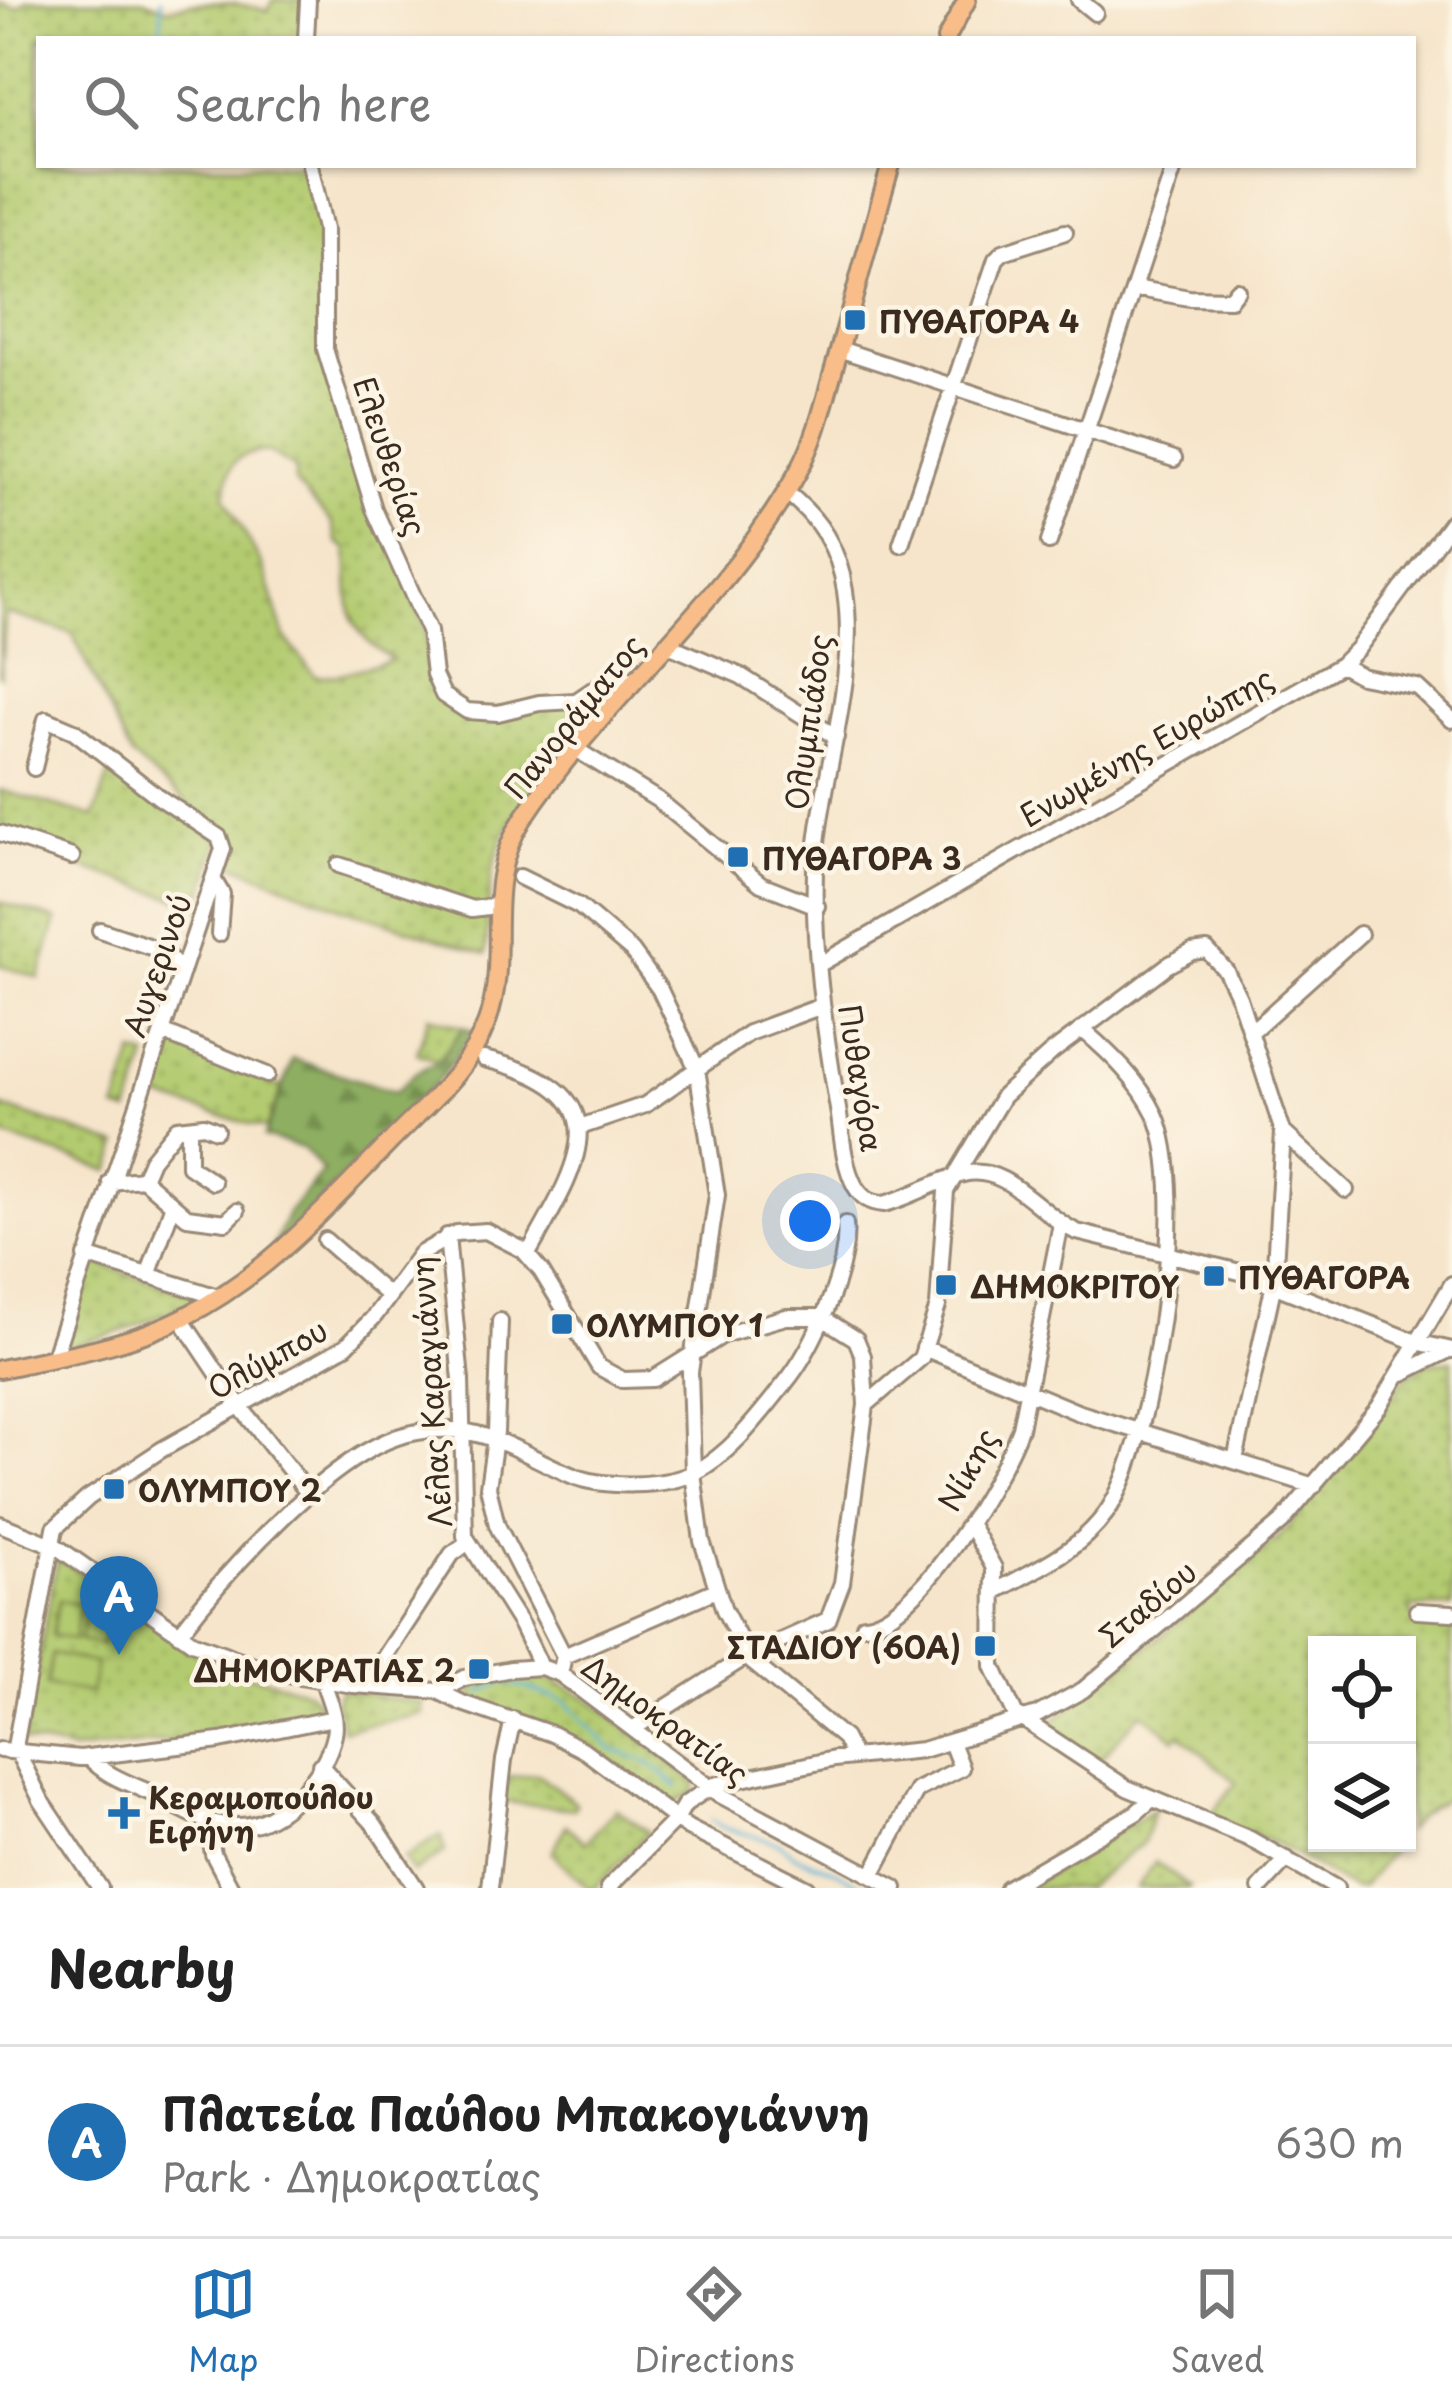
<!DOCTYPE html>
<meta charset="utf-8">
<style>
body{margin:0;font-family:"Playpen Sans",sans-serif;background:#f2f2f2;color:#222}
.controls{position:absolute;right:36px;bottom:36px;display:grid;overflow:hidden;border-radius:0px;box-shadow:0 3px 9px #0004}
.controls button{width:108px;height:108px;display:grid;place-items:center;padding:0;border:0;border-bottom:3px solid #e0e0e0;background:#fff;color:#222;font:60px sans-serif}
.you{position:absolute;left:810px;top:1221px;width:42px;height:42px;margin:-30px;border:9px solid #fff;border-radius:50%;background:#1a73e8;box-shadow:0 0 0 18px #1a73e833}
.badge{display:grid;place-items:center;width:78px;height:78px;border-radius:50%;background:#1f6fb2;color:#fff;font-size:39px;font-weight:700}
.pin{position:absolute;translate:-50% -99px;filter:drop-shadow(0 3px 6px #0008)}
.pin::after{content:'';position:absolute;top:63px;width:42px;height:36px;background:inherit;clip-path:polygon(0 0,100% 0,50% 100%)}
.list{margin:0;padding:0;list-style:none}
h2{display:flex;justify-content:space-between;align-items:center;height:156px;margin:0;padding:0 48px;font-size:51px}
h2 small{font-size:39px;font-weight:400;color:#767676}
.list li{display:grid;grid-template-columns:78px 1fr auto;gap:36px;align-items:center;box-sizing:border-box;height:192px;padding:0 48px;border-top:3px solid #e0e0e0}
.list b{display:block;font-size:45px;white-space:nowrap}
.list p{margin:0;font-size:39px;white-space:nowrap;color:#767676}
.list em{font-size:39px;font-style:normal;color:#767676}
.icon{flex:none;width:66px;height:66px;fill:none;stroke:currentColor;stroke-width:2;stroke-linecap:round;stroke-linejoin:round}
.map{position:relative;flex:none;width:1452px;height:1888px;overflow:hidden}
.search{position:absolute;background:#fff;box-shadow:0 3px 9px #0004;left:36px;right:36px;top:36px;height:132px;display:flex;align-items:center;gap:30px;box-sizing:border-box;padding:0 42px;border-radius:0px;color:#767676;font-size:45px}
.sheet{height:348px;background:#fff}
nav{display:flex;justify-content:space-around;align-items:center;box-sizing:border-box;height:168px;border-top:3px solid #e0e0e0;background:#fff;font-size:33px;color:#767676}
nav a{display:grid;justify-items:center;gap:6px}
nav .on{color:#1f6fb2}
.map>svg:first-child{display:block}
.grass{fill:url(#grass-dots);stroke:#777a47;stroke-width:3;fill-rule:evenodd}
.forest{fill:url(#forest-firs);stroke:#646c40;stroke-width:3}
.pitch{fill:#b3cb70;stroke:#777a47;stroke-width:3}
.lines{fill:none;stroke-linecap:round;stroke-linejoin:round}
.stream{stroke:#57b2d5;stroke-width:3}
.minor-casing{stroke:#988874;stroke-width:20}
.major-casing{stroke:#988874;stroke-width:22}
.minor{stroke:#fff;stroke-width:14}
.major{stroke:#f8bd89;stroke-width:16}
.poi-dot{fill:#1f6fb2;stroke:#fcf5e5;stroke-width:4.5}
.labels{text-anchor:middle;dominant-baseline:central;stroke-width:9;stroke-linejoin:round;paint-order:stroke}
.poi-label{font-size:30px;font-weight:bold;fill:#3b2a1e;stroke:#fcf5e5;text-anchor:start}
.street-label{font-size:30px;fill:#3b2a1e;stroke:#fcf5e5}
</style>
<div class="map">
<svg width="1452" height="1888" viewBox="0 0 1452 1888">
<defs>
<pattern id="grass-dots" width="8" height="8" patternUnits="userSpaceOnUse" patternTransform="scale(3)"><rect width="8" height="8" fill="#b3cb70"/><path d="M2 2h.1M6 6h.1" fill="none" stroke="#9bae61" stroke-width="1.8" stroke-linecap="round"/></pattern>
<pattern id="forest-firs" width="22" height="20" patternUnits="userSpaceOnUse" patternTransform="scale(3)"><rect width="22" height="20" fill="#8eaf62"/><path d="M5 1l3.5 6h-7zM16 11l3.5 6h-7z" fill="#758f50"/></pattern>
</defs>
<rect width="100%" height="100%" fill="#fcf5e5"/>
<filter id="ink" filterUnits="userSpaceOnUse"><feTurbulence type="fractalNoise" baseFrequency=".00833" numOctaves="2"/><feDisplacementMap in="SourceGraphic" scale="24" xChannelSelector="R" yChannelSelector="G"/><feConvolveMatrix kernelMatrix="1 2 1 2 8 2 1 2 1" color-interpolation-filters="sRGB"/></filter>
<filter id="wash" filterUnits="userSpaceOnUse"><feTurbulence type="fractalNoise" baseFrequency=".004" numOctaves="4" result="noise"/><feDisplacementMap in="SourceGraphic" scale="48" xChannelSelector="R" yChannelSelector="G"/><feGaussianBlur stdDeviation="2.7" result="paint"/><feColorMatrix in="noise" values="0 0 0 0 0 0 0 0 0 0 0 0 0 0 0 0 0 1.4 0 .05"/><feComposite in="paint" operator="in"/></filter>
<g filter="url(#wash)">
<rect width="100%" height="100%" fill="#f6e5cb"/>
<path class="grass" d="M 28,0 L 143,0 L 167,9 C 198,0 236,1 268,11 L 273,0 L 304,0 L 303,39 L 39,39 L 39,165 L 308,165 L 318,198 L 325,360 L 425,629 L 431,675 L 467,712 L 564,704 L 604,685 L 622,685 C 576,740 509,797 493,869 C 487,897 488,926 486,954 L 340,907 L 228,862 L 228,843 L 223,832 L 132,757 L 72,633 L 6,613 L 0,678 L 0,3 L 17,8 ZM 268,451 L 295,469 L 295,483 L 332,523 L 337,542 L 347,549 C 351,608 340,627 393,660 L 337,675 L 315,676 L 285,637 L 263,567 L 225,497 C 230,462 232,454 268,451 Z
M 110,772 L 220,838 L 199,906 L 75,865 L 78,856 L 0,829 L 0,790 L 94,817 Z
M 0,902 L 57,920 L 39,978 L 0,966 Z
M 429,1016 L 464,1027 L 438,1061 L 417,1053 Z
M 169,1042 L 282,1088 L 266,1129 L 152,1096 Z
M 134,1053 L 147,1057 L 129,1113 L 116,1109 Z
M 0,1106 L 119,1145 L 110,1171 L 0,1135 Z
M 89,1261 L 203,1298 L 128,1329 L 62,1349 Z
M 1452,1360 L 1452,1607 L 1409,1608 L 1413,1616 L 1452,1619 L 1452,1795 L 1419,1816 L 1407,1831 L 1407,1645 L 1317,1645 L 1317,1843 L 1397,1843 L 1362,1888 L 1352,1888 L 1279,1845 L 1210,1817 L 1236,1782 L 1180,1734 L 1175,1739 L 1142,1712 L 1097,1762 L 1046,1726 L 1171,1628 L 1279,1537 L 1349,1456 L 1405,1378 L 1426,1364 Z
M 60,1559 L 194,1652 L 237,1671 L 307,1691 L 315,1698 L 321,1713 L 199,1738 L 72,1751 L 23,1741 L 56,1566 Z
M 536,1676 C 590,1687 652,1750 696,1784 L 694,1792 L 670,1805 C 642,1786 622,1765 593,1749 C 557,1730 514,1718 476,1703 L 471,1690 C 489,1678 515,1675 536,1676 Z
M 340,1690 L 422,1703 L 423,1714 L 343,1730 L 335,1700 Z
M 538,1774 L 576,1803 L 574,1809 L 503,1802 L 507,1777 Z
M 616,1809 L 648,1832 L 595,1888 L 588,1888 L 552,1853 L 566,1825 L 585,1843 Z
M 1154,1809 L 1143,1843 L 1085,1888 L 1026,1888 Z
M 441,1835 L 445,1852 L 413,1873 L 404,1858 Z
M 1155,1862 L 1189,1887 L 1188,1888 L 1137,1888 Z"/>
<path class="forest" d="M 464,1027 L 473,1031 L 443,1075 L 271,1251 L 288,1213 L 323,1171 L 303,1148 L 264,1137 L 293,1059 L 396,1092 L 415,1073 L 438,1061 Z"/>
<path class="pitch" d="M 59,1600 L 80,1605 L 74,1640 L 52,1635 Z
M 87,1606 L 108,1610 L 102,1645 L 80,1641 Z
M 52,1654 L 96,1663 L 90,1693 L 46,1685 Z"/>
<g class="lines">
<path class="stream" d="M 161,39 L 161,0
M 480,1693 L 505,1681 L 565,1701 L 611,1749 L 647,1762 L 678,1787
M 711,1820 L 724,1828 L 779,1843 L 795,1856 L 838,1872 L 865,1888"/>
</g>
</g>
<g filter="url(#ink)">
<g class="lines">
<defs>
<path id="minor" d="M 1079,0 L 1095,13
M 306,39 L 308,0
M 310,165 L 325,229 L 325,349 L 374,509 L 429,631 L 434,675 L 443,695 L 467,711 L 498,713 L 539,703 L 576,701 L 607,680 L 637,679
M 1134,288 L 1189,298 L 1230,299 L 1237,290
M 839,349 L 1174,459
M 786,492 C 819,518 839,548 845,591 C 858,679 824,765 816,852 C 810,935 825,1034 839,1115 C 842,1138 844,1166 855,1186 C 862,1198 870,1203 884,1204 C 911,1197 936,1181 963,1174 C 1008,1163 1040,1216 1077,1232 L 1240,1272 L 1416,1342 L 1452,1350
M 1049,542 L 1175,165
M 901,544 L 996,259 L 1003,252 L 1065,232
M 666,644 L 741,676 L 836,737
M 1341,665 L 1361,676 L 1417,687 L 1452,720
M 577,750 L 658,800 L 761,884 L 817,906
M 34,768 L 46,719 L 74,731 L 160,798 L 219,837 L 223,849 L 53,1359
M 0,833 L 72,857
M 339,865 L 472,909 L 496,906
M 520,877 L 579,906 L 632,951 L 660,990 L 697,1069 L 717,1195 L 690,1372 L 693,1473 L 702,1541 L 724,1610 L 751,1661 L 844,1738 L 853,1756
M 213,879 L 222,894 L 219,934
M 100,930 L 163,951 L 181,971
M 820,964 L 1341,665 L 1358,648 L 1452,521
M 1252,1031 L 1360,934
M 162,1032 L 267,1075
M 484,1059 C 625,1093 581,1160 528,1254
M 189,1127 L 189,1166 L 213,1182
M 580,1127 L 645,1105 L 749,1033 L 822,1006
M 1283,1132 L 1346,1190
M 143,1179 L 187,1217 L 226,1222 L 237,1211
M 110,1182 L 143,1179 L 151,1160 L 177,1128 L 204,1125 L 216,1130
M 447,1236 L 461,1380 L 465,1536 L 521,1625 L 541,1667
M 325,1240 L 389,1296
M 86,1256 L 218,1297
M 148,1276 L 172,1207
M 181,1319 L 238,1404 L 308,1493
M 500,1321 L 496,1432 L 488,1487 L 497,1525 L 564,1656 L 560,1674
M 924,1348 L 1077,1412 L 1314,1486
M 1403,1373 L 1447,1351
M 866,1405 L 921,1358 L 938,1306 L 946,1191 L 1003,1096 L 1052,1052 L 1168,965 L 1192,952 L 1207,950 L 1226,971 L 1239,998 L 1283,1132 L 1274,1283 L 1235,1460
M 969,1523 L 994,1568 L 993,1666 L 1015,1714 L 1127,1788 L 1250,1839 L 1336,1888
M 0,1524 L 57,1547 L 192,1642 L 270,1671 L 353,1685 L 438,1691 L 464,1678 L 511,1669 L 541,1667 L 560,1674 L 720,1795 L 895,1888
M 996,1591 C 1036,1569 1078,1552 1106,1513 C 1154,1447 1191,1188 1155,1114 C 1139,1081 1111,1054 1084,1031
M 1417,1611 L 1452,1613
M 864,1625 C 918,1622 1002,1477 1020,1428 L 1061,1224
M 179,1634 C 225,1573 333,1451 408,1434 C 476,1418 513,1450 571,1475 C 602,1488 665,1488 695,1472 C 731,1454 761,1413 785,1383 C 813,1349 850,1267 845,1224
M 564,1656 L 716,1590
M 375,1685 L 374,1675 L 382,1661 L 452,1554 L 467,1543
M 438,1691 L 462,1703 L 552,1734 L 585,1751 L 688,1828 L 807,1888
M 0,1750 L 80,1758 L 220,1741 L 334,1718
M 89,1757 C 105,1776 131,1784 153,1794 C 181,1808 205,1826 238,1826 C 280,1827 326,1774 334,1735 C 338,1717 328,1698 323,1681
M 320,1765 L 374,1824 L 416,1888
M 207,1822 L 213,1854 L 231,1888
M 872,1875 L 917,1790 L 961,1768 L 951,1742
M 100,1888 L 41,1800 L 15,1747 L 55,1528 L 88,1498 L 161,1450 L 346,1346 L 373,1318 L 420,1254 L 456,1233 L 486,1231 L 523,1250 L 541,1271 L 599,1367 L 623,1380 L 653,1379 L 723,1335 L 786,1317 L 821,1317 L 856,1339 L 863,1356 L 866,1405 L 842,1583 L 828,1620 L 747,1656 L 634,1728
M 490,1888 L 504,1760 L 513,1719
M 608,1888 L 676,1819 L 685,1804 L 714,1785 L 834,1759 L 922,1750 L 1037,1715 L 1083,1690 L 1282,1522 L 1379,1407 L 1452,1284
M 1007,1888 L 1136,1813 L 1151,1800
M 1260,1888 L 1287,1859"/>
<path id="major" d="M 946,39 L 967,0
M 0,1369 C 60,1356 128,1346 184,1317 C 267,1275 327,1207 390,1142 C 426,1105 469,1071 487,1022 C 512,953 479,886 523,819 C 604,696 728,601 799,470 C 818,435 826,395 837,358 C 855,294 872,229 891,165"/>
</defs>
<use href="#minor" class="minor-casing"/>
<use href="#major" class="major-casing"/>
<use href="#minor" class="minor"/>
<use href="#major" class="major"/>
</g>
</g>
<g class="poi-dot">
<rect x="843" y="308" width="24" height="24" rx="6"/>
<rect x="726" y="845" width="24" height="24" rx="6"/>
<rect x="1202" y="1264" width="24" height="24" rx="6"/>
<rect x="934" y="1273" width="24" height="24" rx="6"/>
<rect x="550" y="1312" width="24" height="24" rx="6"/>
<rect x="102" y="1477" width="24" height="24" rx="6"/>
<rect x="973" y="1634" width="24" height="24" rx="6"/>
<rect x="467" y="1657" width="24" height="24" rx="6"/>
<path d="M118 1795h12v12h12v12h-12v12h-12v-12h-12v-12h12z"/>
</g>
<g class="labels">
<g class="poi-label">
<text x="879" y="320">ΠΥΘΑΓΟΡΑ 4</text>
<text x="762" y="857">ΠΥΘΑΓΟΡΑ 3</text>
<text x="1238" y="1276">ΠΥΘΑΓΟΡΑ</text>
<text x="970" y="1285">ΔΗΜΟΚΡΙΤΟΥ</text>
<text x="586" y="1324">ΟΛΥΜΠΟΥ 1</text>
<text x="138" y="1489">ΟΛΥΜΠΟΥ 2</text>
<text x="961" y="1646" text-anchor="end">ΣΤΑΔΙΟΥ (60A)</text>
<text x="455" y="1669" text-anchor="end">ΔΗΜΟΚΡΑΤΙΑΣ 2</text>
<text x="148" y="1796">Κεραμοπούλου<tspan x="148" dy="34">Ειρήνη</tspan></text>
</g>
<g class="street-label">
<text transform="translate(391 456) rotate(71)">Ελευθερίας</text>
<text transform="translate(573 716) rotate(-51)">Πανοράματος</text>
<text transform="translate(807 722) rotate(-82)">Ολυμπιάδος</text>
<text transform="translate(1146 746) rotate(-30)">Ενωμένης Ευρώπης</text>
<text transform="translate(156 965) rotate(-71)">Αυγερινού</text>
<text transform="translate(862 1078) rotate(81)">Πυθαγόρα</text>
<text transform="translate(267 1358) rotate(-29)">Ολύμπου</text>
<text transform="translate(430 1392) rotate(-94)">Λέλας Καραγιάννη</text>
<text transform="translate(967 1469) rotate(-61)">Νίκης</text>
<text transform="translate(1147 1603) rotate(-40)">Σταδίου</text>
<text transform="translate(666 1719) rotate(36)">Δημοκρατίας</text>
</g>
</g>
</svg>
<div class="controls">
<button><svg class="icon" aria-label="locate" viewBox="0 0 24 24"><circle cx="12" cy="12" r="6"/><path d="M12 2v4M12 18v4M2 12h4M18 12h4"/></svg></button>
<button><svg class="icon" aria-label="layers" viewBox="0 0 24 24"><path d="M12 4l9 5-9 5-9-5zM3 14l9 5 9-5"/></svg></button>
</div>
<div class="you"></div>
<div class="pin badge" style="left:119px;top:1655px">A</div>
<div class="search"><svg class="icon" aria-label="search" viewBox="0 0 24 24"><circle cx="10" cy="10" r="6"/><path d="M15 15l6 6"/></svg>Search here</div>
</div>
<section class="sheet">
<h2>Nearby<small></small></h2>
<ul class="list">
<li><span class="badge">A</span><div><b>Πλατεία Παύλου Μπακογιάννη</b><p>Park · Δημοκρατίας</p></div><em>630 m</em></li>
</ul>
</section>
<nav>
<a class="on"><svg class="icon" aria-label="map" viewBox="0 0 24 24"><path d="M3 6l6-2 6 2 6-2v14l-6 2-6-2-6 2zM9 4v14M15 6v14"/></svg>Map</a>
<a><svg class="icon" aria-label="directions" viewBox="0 0 24 24"><path d="M12 3l9 9-9 9-9-9zM9 14v-3h6M13 9l2 2-2 2"/></svg>Directions</a>
<a><svg class="icon" aria-label="saved" viewBox="0 0 24 24"><path d="M7 4h10v16l-5-4-5 4z"/></svg>Saved</a>
</nav>
